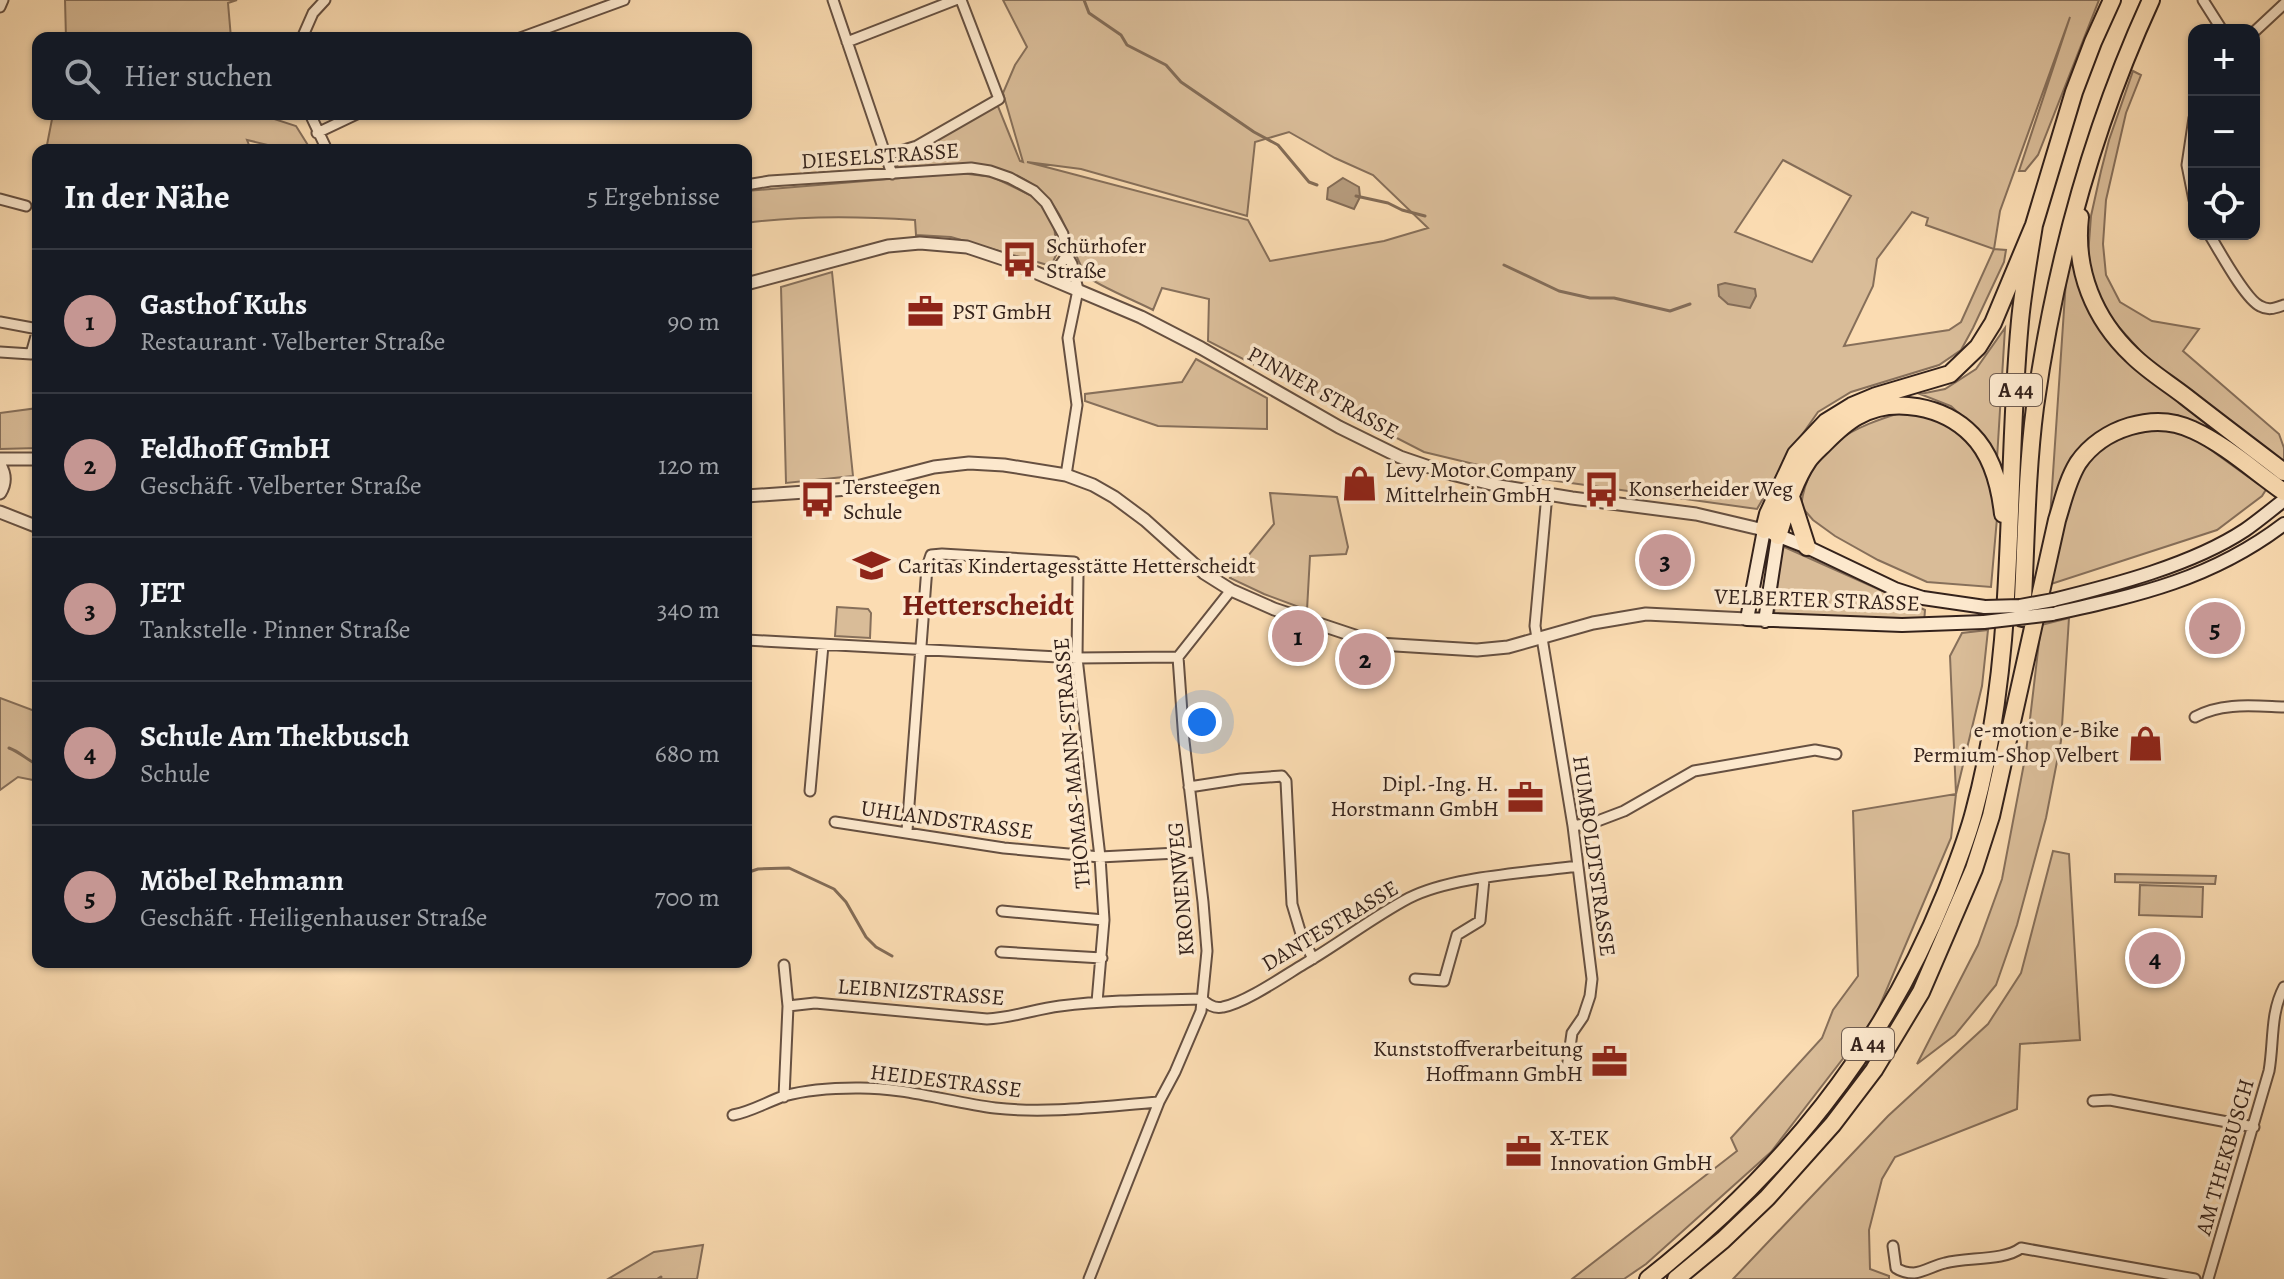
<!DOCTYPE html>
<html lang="de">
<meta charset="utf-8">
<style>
body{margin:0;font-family:Alegreya,serif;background:#20242c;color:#f1f3f6}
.controls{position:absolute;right:24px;top:24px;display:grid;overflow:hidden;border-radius:16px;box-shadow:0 2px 6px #0004}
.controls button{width:72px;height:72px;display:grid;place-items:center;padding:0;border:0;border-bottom:2px solid #363941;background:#171b24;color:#f1f3f6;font:40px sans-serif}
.you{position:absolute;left:1202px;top:722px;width:28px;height:28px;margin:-20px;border:6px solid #fff;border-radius:50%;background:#1a73e8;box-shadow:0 0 0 12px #1a73e833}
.badge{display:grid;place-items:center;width:52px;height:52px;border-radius:50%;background:#c59692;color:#111;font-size:26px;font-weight:700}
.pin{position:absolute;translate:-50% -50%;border:4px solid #fff;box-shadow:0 2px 8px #0006}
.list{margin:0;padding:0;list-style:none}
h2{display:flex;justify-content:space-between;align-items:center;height:104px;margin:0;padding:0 32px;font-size:34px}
h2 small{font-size:26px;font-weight:400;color:#9ea1a6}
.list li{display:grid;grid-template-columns:52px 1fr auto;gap:24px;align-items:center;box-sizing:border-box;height:144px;padding:0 32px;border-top:2px solid #363941}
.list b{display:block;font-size:30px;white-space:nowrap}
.list p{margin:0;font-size:26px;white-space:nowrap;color:#9ea1a6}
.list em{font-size:26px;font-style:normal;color:#9ea1a6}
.icon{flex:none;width:44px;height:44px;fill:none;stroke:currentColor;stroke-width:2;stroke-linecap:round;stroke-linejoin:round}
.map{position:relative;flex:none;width:2284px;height:1279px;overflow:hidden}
.search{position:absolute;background:#171b24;box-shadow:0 2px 6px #0004;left:32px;top:32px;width:720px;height:88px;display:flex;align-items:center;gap:20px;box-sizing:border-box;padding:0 28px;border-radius:16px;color:#9ea1a6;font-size:30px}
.panel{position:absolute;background:#171b24;box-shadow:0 2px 6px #0004;left:32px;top:144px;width:720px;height:824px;border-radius:16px}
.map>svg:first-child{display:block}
.green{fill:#d9bc98;stroke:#866f5a;stroke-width:2;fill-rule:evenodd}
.water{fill:#b79d7f;stroke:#836c57;stroke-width:2}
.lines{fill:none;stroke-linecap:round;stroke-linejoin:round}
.stream{stroke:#836c57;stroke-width:3}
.minor-casing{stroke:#665041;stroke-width:13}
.tertiary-casing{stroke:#665041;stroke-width:15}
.secondary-casing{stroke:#34221b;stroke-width:16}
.motorway-casing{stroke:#34221b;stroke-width:20}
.minor{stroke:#fce8cd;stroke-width:9}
.tertiary{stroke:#fce8cd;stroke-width:11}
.secondary{stroke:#fce8cd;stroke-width:12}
.motorway{stroke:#fbdcb2;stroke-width:16}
.secondary-bridge-casing{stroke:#34221b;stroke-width:16;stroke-linecap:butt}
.secondary-bridge{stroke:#fce8cd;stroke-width:12}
.labels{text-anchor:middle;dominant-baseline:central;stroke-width:7;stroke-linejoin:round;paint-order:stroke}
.shield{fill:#fce8cd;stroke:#705d50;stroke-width:2}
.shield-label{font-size:20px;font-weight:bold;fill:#34221b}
.street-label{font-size:22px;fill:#34221b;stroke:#fce8cd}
.poi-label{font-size:22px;fill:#34221b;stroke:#fce8cd;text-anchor:start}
.district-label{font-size:30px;font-weight:bold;fill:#7a1f14;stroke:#fce8cd}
</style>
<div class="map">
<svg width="2284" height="1279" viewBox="0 0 2284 1279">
<rect width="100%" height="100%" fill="#fbdcb2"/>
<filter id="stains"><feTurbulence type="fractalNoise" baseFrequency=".0025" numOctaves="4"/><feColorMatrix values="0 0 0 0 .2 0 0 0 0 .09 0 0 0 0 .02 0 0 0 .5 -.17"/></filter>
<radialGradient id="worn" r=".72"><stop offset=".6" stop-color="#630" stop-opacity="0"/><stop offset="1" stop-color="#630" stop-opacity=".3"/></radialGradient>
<path class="green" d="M 65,0 L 237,0 L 228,3 L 231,38 L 66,38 Z
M 1003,0 L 2099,0 L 2038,155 L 2025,171 L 2019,171 L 2070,17 L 2000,211 L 1994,249 L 2006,250 L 2004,262 L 1973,328 L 1961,350 L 1939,365 L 1851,392 L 1818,412 L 1792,449 L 1757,509 L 1528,477 L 1424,452 L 1208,341 L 1209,299 L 1162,288 L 1153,310 C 1140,303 1094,284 1087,276 C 1074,258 1070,233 1059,214 C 1024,155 957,163 898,168 L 895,155 L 997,104 L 1020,161 L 1023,162 L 1003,93 L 1015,65 L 1027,47 ZM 1289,132 L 1335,158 L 1373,175 L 1428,228 L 1384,241 L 1270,261 L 1248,220 L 1027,162 L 1081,169 L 1247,216 L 1255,142 ZM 1783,160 L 1851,196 L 1812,262 L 1735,232 ZM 1912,212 L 1928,218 L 1926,225 L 1994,249 L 1961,322 L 1949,330 L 1844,346 L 1873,286 L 1877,259 Z
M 2133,71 L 2141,75 L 2126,113 L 2106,200 L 2103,244 L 2106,275 L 2120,302 L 2152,321 L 2199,329 L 2183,351 L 2279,434 L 2284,448 L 2284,461 L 2262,496 L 2217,530 L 2048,585 L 2073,485 L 2092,455 L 2113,435 L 2144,428 L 2186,432 L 2258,484 L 2272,468 L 2196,397 L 2143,354 L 2108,315 L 2087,269 L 2091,216 L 2101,171 L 2109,140 Z
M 53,114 L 259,114 L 296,126 L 311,150 L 289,150 L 247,140 L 251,150 L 46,150 Z
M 960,173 L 993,177 L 1038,199 L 1054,225 L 1057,253 L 1051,266 L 951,237 L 916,235 L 915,220 C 858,216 803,215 746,223 L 746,191 Z
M 2074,245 L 2107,332 L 2251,452 L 2221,435 L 2177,415 L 2143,418 L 2108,426 L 2086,446 L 2050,518 L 2066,280 Z
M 832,272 L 853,476 L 786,483 L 781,287 Z
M 2005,328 L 1997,459 L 1979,432 L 1951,406 L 1920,394 L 1945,389 L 1976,369 Z
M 1196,359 L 1267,398 L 1267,429 L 1158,426 L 1085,401 L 1085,394 L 1182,382 Z
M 38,408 L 38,448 L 0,449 L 0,413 Z
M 1906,411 L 1948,421 L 1969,440 L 1989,475 L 1997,518 L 1991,587 L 1927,582 L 1878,560 L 1835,536 L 1813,520 L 1801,506 C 1809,444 1854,427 1906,411 Z
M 1270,493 L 1337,497 L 1348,547 L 1346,554 L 1310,556 L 1307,610 L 1264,594 L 1230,578 L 1274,524 Z
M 1782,546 L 1925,610 L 1924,623 L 1774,614 Z
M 837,607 L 868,609 L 871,613 L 870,638 L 835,636 Z
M 2069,618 L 2061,741 L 2046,818 L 2017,925 L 1996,985 L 1955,1035 L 1917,1064 L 1978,945 L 2002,879 L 2026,753 L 2041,625 Z
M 1988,630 L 1982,686 L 1956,794 L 1951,838 L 1875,1017 L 1771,1152 L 1646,1264 L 1624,1279 L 1572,1279 L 1737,1151 L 1731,1138 L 1822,1038 L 1833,1010 L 1858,976 L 1853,811 L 1956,794 L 1950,656 L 1962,633 Z
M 0,698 L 32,710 L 38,709 L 38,781 L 18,777 L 0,790 Z
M 2053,851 L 2069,854 L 2080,1040 L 2020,1044 L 2017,1109 L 1895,1157 L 1882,1179 L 1869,1230 L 1870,1269 L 1889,1276 L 1889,1279 L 1733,1279 L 1888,1116 L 1988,1024 L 2021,973 Z
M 2115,874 L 2216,876 L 2215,884 L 2115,882 Z
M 2140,885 L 2203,887 L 2202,917 L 2139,915 Z
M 703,1245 L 697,1279 L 608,1279 L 654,1252 Z"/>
<path class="water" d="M 1343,178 L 1359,187 L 1360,197 L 1354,209 L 1327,199 L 1328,188 Z
M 1725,283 L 1755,289 L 1756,296 L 1750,308 L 1728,304 L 1719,296 L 1718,285 Z"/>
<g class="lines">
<path class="stream" d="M 1084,0 L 1089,13 L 1121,35 L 1127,45 L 1166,65 L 1181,82 L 1254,132 L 1278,145 L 1309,182 L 1317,185
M 1356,196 L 1388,203 L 1402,210 L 1425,216
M 1504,265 L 1559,291 L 1590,298 L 1614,298 L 1670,311 L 1690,304
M 9,748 C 20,752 27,760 38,765
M 746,873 L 758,869 L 789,868 L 834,889 L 846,902 L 866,937 L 876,947 L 892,956
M 658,1279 L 661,1277"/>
<defs>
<path id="minor" d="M 833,0 L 892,174
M 2203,0 L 2222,30
M 0,7 L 3,0
M 2254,32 L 2284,4
M 302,38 L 313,13 L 325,0
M 520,38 L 624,0
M 847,42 L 955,0
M 310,114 L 327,150
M 2194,118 L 2187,165 L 2194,200
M 317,133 L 357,114
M 887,155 L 917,146 L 999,99 L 961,0
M 746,185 L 770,181 L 971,168 L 990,171 L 1010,178 L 1034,191 L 1046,203 L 1063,234 L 1067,255 L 1072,264 L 1078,290 L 1068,338 L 1077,405 L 1066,475
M 0,199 L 26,206
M 2209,234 C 2219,250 2245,299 2260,306 C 2269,311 2275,308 2284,305
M 1044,276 L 1055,272 L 1067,255
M 0,322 L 38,329 L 31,354 L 0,352
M 1537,638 L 1535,626 L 1547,494
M 1542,638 L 1573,826 L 1592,979 L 1590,996 L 1583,1017 L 1572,1033 L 1566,1076
M 746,640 L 1077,658 L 1178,657
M 2195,717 C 2222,702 2254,706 2284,707
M 1189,787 L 1241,779 L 1282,776 L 1286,781 L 1292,904 L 1301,934 L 1313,959
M 810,791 L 823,645
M 835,822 L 1004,848 L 1100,857 L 1197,852
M 1573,826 L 1595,822 L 1624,811 L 1694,771 L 1815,750 L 1836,754
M 907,831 L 927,567 L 931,555 L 942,554 L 1074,562 L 1078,574 L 1077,658 L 1100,857 L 1104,920 L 1097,1002
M 1002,911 L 1104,920
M 1001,952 L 1102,958
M 784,965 L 788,1006
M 1415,979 L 1444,981 L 1457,935 L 1480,921 L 1484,879
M 784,1097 L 788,1006 L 815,1003 L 987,1019 C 1012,1018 1035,1009 1060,1006 C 1107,1000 1154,1000 1202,999 C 1208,1005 1215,1009 1223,1007 C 1245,1003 1284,976 1304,964 C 1340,943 1373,917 1409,898 C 1452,876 1528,873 1577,866
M 2093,1101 L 2110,1100 L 2254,1127
M 733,1115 C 750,1112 767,1102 784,1096 C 806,1090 833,1088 856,1088 C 903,1087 949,1102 995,1108 C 1049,1114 1105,1106 1159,1102
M 1893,1246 L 1896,1268 C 1902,1272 1907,1273 1914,1273 C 1924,1272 1935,1265 1945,1263 C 1967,1257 2004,1261 2021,1248 L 2195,1279
M 1089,1279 L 1159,1102 L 1175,1072 L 1201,1011 L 1207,951 L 1203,902 L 1184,741 L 1178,657 L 1231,590
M 2208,1279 L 2269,1071 C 2274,1043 2270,1013 2284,987"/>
<path id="tertiary" d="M 746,284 L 888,246 L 920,243 L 967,247 L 1006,260 L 1141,317 L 1201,348 L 1339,427 L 1400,457 L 1444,472 L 1499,486 L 1572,498 L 1696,514 L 1764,530
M 0,459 L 38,459
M 0,465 C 6,475 6,483 0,493
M 746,496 L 849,489 L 934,467 L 969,463 L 1004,465 L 1066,475 L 1093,485 L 1114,497 L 1145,520 L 1204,573 L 1231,590 L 1274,609 L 1379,644 L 1477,650 L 1508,647 L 1593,623 L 1646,614 L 1747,619
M 0,512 L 38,527"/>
<path id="secondary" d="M 2053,600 C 2114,585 2192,565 2245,530 C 2258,521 2271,510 2284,500
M 2052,614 C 2139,595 2212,579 2284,524
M 1765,621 L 1778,536
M 1984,622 L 1902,625 L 1747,619 L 1764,530 L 1807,547 L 1895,589 L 1923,598 L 1985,607"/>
<path id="motorway" d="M 2080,217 C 2074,270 2094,319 2132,355 C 2148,371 2168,383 2186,397 C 2218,422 2251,447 2284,472
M 1791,497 L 1807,547
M 1764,530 L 1768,514 L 1796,454 L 1826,422 L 1852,406 L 1876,396 L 1950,374 L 1978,347 L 1993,323 L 2034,225 L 2074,92 L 2093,42 L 2112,0
M 1778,536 C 1786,511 1793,483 1808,461 C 1812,455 1819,449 1825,443 C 1835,433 1845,423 1858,416 C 1893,396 1944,406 1972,435 C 1992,455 2000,487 2003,514
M 2022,618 C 2026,548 2026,477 2035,407 C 2055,264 2091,131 2151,0
M 1648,1279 C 1782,1173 1882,1051 1946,892 C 1956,866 1967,839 1974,812 C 1989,757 1998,697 2003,640 C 2012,534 2010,427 2020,321 C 2023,289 2029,257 2034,225
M 1676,1279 L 1723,1240 L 1767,1198 L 1833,1124 L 1874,1070 L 1921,992 L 1974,869 L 1991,816 L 2057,520 C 2063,501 2067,481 2078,463 C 2102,428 2154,411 2193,430 C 2226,445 2254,471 2284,492"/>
</defs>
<use href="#minor" class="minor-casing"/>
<use href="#tertiary" class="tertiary-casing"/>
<use href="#secondary" class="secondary-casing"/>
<use href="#motorway" class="motorway-casing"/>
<use href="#minor" class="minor"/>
<use href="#tertiary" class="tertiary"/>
<use href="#secondary" class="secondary"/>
<use href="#motorway" class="motorway"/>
<defs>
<path id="secondary-bridge" d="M 1985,607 L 2020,606 L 2053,600
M 1984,622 L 2052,614"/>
</defs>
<use href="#secondary-bridge" class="secondary-bridge-casing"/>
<use href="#secondary-bridge" class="secondary-bridge"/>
</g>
<defs>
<symbol id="bus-bare" viewBox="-9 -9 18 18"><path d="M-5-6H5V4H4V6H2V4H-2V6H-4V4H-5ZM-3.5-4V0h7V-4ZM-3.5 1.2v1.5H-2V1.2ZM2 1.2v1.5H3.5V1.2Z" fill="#8f2418" stroke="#fce8cd" stroke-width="2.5" paint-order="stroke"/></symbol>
<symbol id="office-bare" viewBox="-9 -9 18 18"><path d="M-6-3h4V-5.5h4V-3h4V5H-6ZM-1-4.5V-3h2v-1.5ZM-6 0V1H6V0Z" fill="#8f2418" stroke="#fce8cd" stroke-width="2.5" paint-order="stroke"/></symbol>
<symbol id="shop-bare" viewBox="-9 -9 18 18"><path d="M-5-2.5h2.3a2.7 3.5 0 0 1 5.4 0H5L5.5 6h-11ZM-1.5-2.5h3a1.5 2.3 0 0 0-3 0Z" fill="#8f2418" stroke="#fce8cd" stroke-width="2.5" paint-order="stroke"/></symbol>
<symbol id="school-bare" viewBox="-9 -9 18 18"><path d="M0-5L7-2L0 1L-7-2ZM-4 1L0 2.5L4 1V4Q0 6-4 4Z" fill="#8f2418" stroke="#fce8cd" stroke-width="2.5" paint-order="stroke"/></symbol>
</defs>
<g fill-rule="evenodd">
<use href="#bus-bare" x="994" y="234" width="51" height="51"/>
<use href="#office-bare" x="900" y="286" width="51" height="51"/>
<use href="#shop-bare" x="1334" y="458" width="51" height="51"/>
<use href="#bus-bare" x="1576" y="464" width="51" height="51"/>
<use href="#bus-bare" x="792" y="474" width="51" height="51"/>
<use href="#school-bare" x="846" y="540" width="51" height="51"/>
<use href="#shop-bare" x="2120" y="718" width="51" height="51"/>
<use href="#office-bare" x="1500" y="772" width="51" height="51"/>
<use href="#office-bare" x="1584" y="1036" width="51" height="51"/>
<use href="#office-bare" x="1498" y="1126" width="51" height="51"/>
</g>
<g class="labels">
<g class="shield">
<rect x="1990" y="374" width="52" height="32" rx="6"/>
<rect x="1842" y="1028" width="52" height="32" rx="6"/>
</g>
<g class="shield-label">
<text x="2016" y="390">A 44</text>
<text x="1868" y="1044">A 44</text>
</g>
<g class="street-label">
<text transform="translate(880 156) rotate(-4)">DIESELSTRASSE</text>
<text transform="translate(1323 393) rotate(29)">PINNER STRASSE</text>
<text transform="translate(1817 600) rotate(2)">VELBERTER STRASSE</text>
<text transform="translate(1072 763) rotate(-95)">THOMAS-MANN-STRASSE</text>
<text transform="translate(947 820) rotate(8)">UHLANDSTRASSE</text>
<text transform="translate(1594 856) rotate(82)">HUMBOLDTSTRASSE</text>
<text transform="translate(1181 889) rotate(-95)">KRONENWEG</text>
<text transform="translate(1330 926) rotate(-31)">DANTESTRASSE</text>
<text transform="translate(921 992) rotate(4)">LEIBNIZSTRASSE</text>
<text transform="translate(946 1081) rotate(7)">HEIDESTRASSE</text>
<text transform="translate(2225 1157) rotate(-74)">AM THEKBUSCH</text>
</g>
<g class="poi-label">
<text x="1046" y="246">Schürhofer<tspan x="1046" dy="25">Straße</tspan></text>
<text x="952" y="312">PST GmbH</text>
<text x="1385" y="470">Levy Motor Company<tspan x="1385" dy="25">Mittelrhein GmbH</tspan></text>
<text x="843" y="487">Tersteegen<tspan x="843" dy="25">Schule</tspan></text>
<text x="1628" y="489">Konserheider Weg</text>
<text x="898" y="566">Caritas Kindertagesstätte Hetterscheidt</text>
<text x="2119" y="730" text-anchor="end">e-motion e-Bike<tspan x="2119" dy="25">Permium-Shop Velbert</tspan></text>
<text x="1499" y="784" text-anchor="end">Dipl.-Ing. H.<tspan x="1499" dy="25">Horstmann GmbH</tspan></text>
<text x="1583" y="1049" text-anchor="end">Kunststoffverarbeitung<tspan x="1583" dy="25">Hoffmann GmbH</tspan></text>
<text x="1550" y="1138">X-TEK<tspan x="1550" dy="25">Innovation GmbH</tspan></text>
</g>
<g class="district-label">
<text x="988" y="605">Hetterscheidt</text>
</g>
</g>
<rect width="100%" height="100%" filter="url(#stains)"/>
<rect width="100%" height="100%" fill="url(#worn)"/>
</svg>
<div class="controls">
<button>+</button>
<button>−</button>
<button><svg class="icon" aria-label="locate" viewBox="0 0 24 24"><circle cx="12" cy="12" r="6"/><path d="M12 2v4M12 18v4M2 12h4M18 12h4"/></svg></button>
</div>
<div class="you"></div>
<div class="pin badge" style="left:1298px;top:636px">1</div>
<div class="pin badge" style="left:1365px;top:659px">2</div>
<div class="pin badge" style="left:1665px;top:560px">3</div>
<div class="pin badge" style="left:2155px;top:958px">4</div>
<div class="pin badge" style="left:2215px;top:628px">5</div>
<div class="search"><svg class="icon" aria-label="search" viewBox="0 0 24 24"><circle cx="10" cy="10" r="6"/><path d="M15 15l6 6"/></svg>Hier suchen</div>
<section class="panel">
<h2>In der Nähe<small>5 Ergebnisse</small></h2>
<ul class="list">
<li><span class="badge">1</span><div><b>Gasthof Kuhs</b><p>Restaurant · Velberter Straße</p></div><em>90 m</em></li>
<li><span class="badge">2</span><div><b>Feldhoff GmbH</b><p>Geschäft · Velberter Straße</p></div><em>120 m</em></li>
<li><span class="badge">3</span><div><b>JET</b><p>Tankstelle · Pinner Straße</p></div><em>340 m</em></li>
<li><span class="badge">4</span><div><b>Schule Am Thekbusch</b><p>Schule</p></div><em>680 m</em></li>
<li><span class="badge">5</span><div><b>Möbel Rehmann</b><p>Geschäft · Heiligenhauser Straße</p></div><em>700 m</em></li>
</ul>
</section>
</div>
